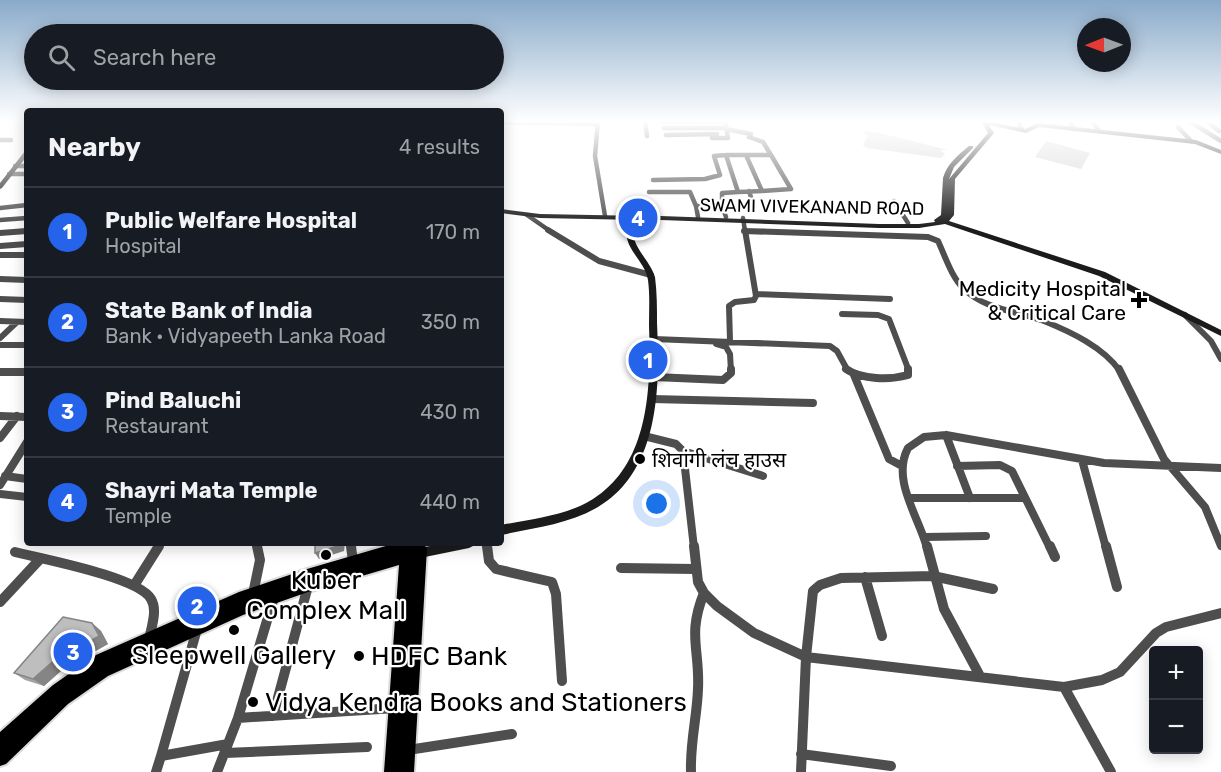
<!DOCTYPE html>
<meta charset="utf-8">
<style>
body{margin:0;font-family:Rubik,"Noto Sans Devanagari",sans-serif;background:#242831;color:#f1f3f6}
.controls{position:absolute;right:18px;bottom:18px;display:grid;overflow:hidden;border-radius:6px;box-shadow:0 3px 15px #0003}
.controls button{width:54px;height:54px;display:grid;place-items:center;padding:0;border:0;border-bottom:2px solid #363941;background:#171b24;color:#f1f3f6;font:30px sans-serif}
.compass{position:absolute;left:1077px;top:18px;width:54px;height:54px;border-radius:50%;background:#171b24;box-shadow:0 3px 15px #0003;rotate:269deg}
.you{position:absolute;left:657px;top:504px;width:21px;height:21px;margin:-15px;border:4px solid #fff;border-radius:50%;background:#1a73e8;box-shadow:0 0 0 9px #1a73e833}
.badge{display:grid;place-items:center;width:39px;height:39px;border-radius:50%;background:#2563eb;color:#fff;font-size:20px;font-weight:700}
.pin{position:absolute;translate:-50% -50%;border:3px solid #fff;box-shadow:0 2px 6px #0006}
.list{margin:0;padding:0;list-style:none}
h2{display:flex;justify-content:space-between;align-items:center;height:78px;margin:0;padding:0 24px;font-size:26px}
h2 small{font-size:20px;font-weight:400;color:#9ea1a6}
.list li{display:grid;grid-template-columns:39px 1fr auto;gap:18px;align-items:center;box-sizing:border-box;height:90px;padding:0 24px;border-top:2px solid #363941}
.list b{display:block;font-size:22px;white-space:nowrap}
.list p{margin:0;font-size:20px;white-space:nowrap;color:#9ea1a6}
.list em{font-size:20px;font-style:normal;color:#9ea1a6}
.icon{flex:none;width:33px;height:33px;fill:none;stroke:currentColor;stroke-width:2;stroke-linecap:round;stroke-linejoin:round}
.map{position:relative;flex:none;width:1221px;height:772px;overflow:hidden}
.search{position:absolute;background:#171b24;box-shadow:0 3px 15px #0003;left:24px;top:24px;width:480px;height:66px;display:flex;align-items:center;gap:15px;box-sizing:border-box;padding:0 21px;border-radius:33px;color:#9ea1a6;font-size:22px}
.panel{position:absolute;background:#171b24;box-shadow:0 3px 15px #0003;left:24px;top:108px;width:480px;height:438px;border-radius:6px}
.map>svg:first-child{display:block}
.green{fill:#d5d5d5}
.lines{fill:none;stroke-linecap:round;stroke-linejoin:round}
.primary-casing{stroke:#dbdbdb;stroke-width:4}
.street-far3{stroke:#4e4e4e;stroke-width:4.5}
.street-far2{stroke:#4e4e4e;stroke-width:6}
.street-far1{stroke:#4e4e4e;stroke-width:8}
.street{stroke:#4e4e4e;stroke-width:10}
.secondary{fill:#1b1b1b;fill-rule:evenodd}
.primary{fill:#000;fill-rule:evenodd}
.wall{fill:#a3a3a3}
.shaded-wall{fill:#858585}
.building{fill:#bebebe;stroke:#858585;stroke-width:1.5}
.poi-dot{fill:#000;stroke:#fff;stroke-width:2}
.labels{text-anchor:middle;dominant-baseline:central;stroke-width:4.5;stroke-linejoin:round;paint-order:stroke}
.far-street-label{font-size:18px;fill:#000;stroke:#fff}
.poi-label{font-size:21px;fill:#000;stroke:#fff;text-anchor:end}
.near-poi-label{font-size:26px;fill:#000;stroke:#fff}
</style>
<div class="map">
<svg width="1221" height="772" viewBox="0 0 1221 772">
<rect width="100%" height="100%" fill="#fff"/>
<path class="green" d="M 865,131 L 876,132 L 948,150 L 940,150 L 945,154 L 941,158 L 867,148 L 863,145 L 868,135 L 864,134 Z
M 1046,141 L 1090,153 L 1081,169 L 1035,157 Z"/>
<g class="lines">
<defs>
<path id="primary" d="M 396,543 L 422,543 L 427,548 L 414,772 L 384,772 L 399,565 L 308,592 L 243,615 L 108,676 L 68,704 L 6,764 L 0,766 L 0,732 L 53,685 L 96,655 L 239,592 L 307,569 Z"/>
</defs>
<use href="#primary" class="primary-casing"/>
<path class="street-far3" d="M 598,121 L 595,156 L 605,216
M 645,121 L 647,136
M 1018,121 L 1022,130
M 1069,121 L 1074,129
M 1092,121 L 1099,131
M 1189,121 L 1221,141
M 1207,121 L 1219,131
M 501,122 L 597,124
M 663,122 L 725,121 L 728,138 L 712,138
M 1178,127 L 1191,141
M 664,128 L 726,128
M 726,129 L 751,134 L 749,137 L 763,142 L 771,155
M 666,135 L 717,134
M 0,140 L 11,140
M 15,166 L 27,166
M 9,174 L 27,174
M 653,180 L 705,179 L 720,175 L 714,156 L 726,155
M 749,191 L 754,207
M 649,192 L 690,192 L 696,206
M 738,192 L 762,191 L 746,155
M 894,201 L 908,223
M 722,206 L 726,217
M 0,208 L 27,205
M 527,215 L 550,231
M 698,217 L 696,206 L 722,206 L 722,193 L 738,192 L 726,155 L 771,155 L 791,189 L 762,191
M 743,218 L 745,231
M 0,220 L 27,218
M 21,231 L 27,231
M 744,231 L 764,231"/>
<path class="street-far2" d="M 548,230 L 599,261 L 651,275
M 744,231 L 928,237 L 938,241 C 945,256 952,278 964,289 C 985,310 1018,311 1044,321 C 1071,332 1103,347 1120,371
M 0,233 L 27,231
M 0,246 L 27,244
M 0,255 L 27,255
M 0,279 L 27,280
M 756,294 L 890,299
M 0,299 L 27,300
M 842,314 L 878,315 L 889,319 L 909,371
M 1185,315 L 1211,341 L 1221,359
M 0,321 L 27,322
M 0,338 L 17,322
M 654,339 L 830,346 L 837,351 L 848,371
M 730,341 L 729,306 L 735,302 L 754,300 L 756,296 L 745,230
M 716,344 L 726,347 L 730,354 L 731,371
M 0,345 L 27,345"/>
<path class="street-far1" d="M 846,369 C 862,380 890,380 908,375 L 908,369
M 1119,369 L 1164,459 L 1205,507 L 1221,546
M 0,372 L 27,372
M 854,375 L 889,459 L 902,466
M 654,377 L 723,380 L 731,373 L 731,369
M 652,399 L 813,403
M 0,416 L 27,417
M 946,435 L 970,498
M 644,436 L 676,444 L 683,451 L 694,548
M 0,438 L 17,416
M 683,451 L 763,476
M 1082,460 L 1106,548
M 957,466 L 1000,465 L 1012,471 L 1050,548
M 5,476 L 27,479
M 0,485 L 27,442
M 0,494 L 27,497
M 910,498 L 1025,498
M 925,537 L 986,536
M 256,543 L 257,548
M 350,543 L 351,548
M 486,543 L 487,548
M 158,548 L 161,543
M 927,548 C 919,517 891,480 908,448 L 924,437 L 946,435 L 1104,463 L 1221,468"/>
<path class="street" d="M 351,546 L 353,562
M 487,546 L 489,561 L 496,569 L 552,582 L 556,594 L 562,681
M 694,546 L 698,582 L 704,593 L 717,606 L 754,633 L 806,657 L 1064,687 L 1102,680 L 1120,672 L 1156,633 L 1166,627 L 1221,613
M 927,546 L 944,609 L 980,676
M 1050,546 L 1055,557
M 1106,546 L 1117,587
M 15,552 C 42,559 139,577 151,599 C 158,610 151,628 149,640
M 621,568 L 695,569
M 865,577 L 882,636
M 135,584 L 159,546
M 253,594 L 260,560 L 257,546
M 0,602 L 41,558
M 1064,687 L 1111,772
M 273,716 L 308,586
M 238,718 L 274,597
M 408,750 L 512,734
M 225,753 L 367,747
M 801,754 L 891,766
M 161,756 L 197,629
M 156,772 L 161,756 L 228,744
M 217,772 L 238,718 L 396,708
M 691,772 C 690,741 697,718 698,689 C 700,649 687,635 704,593
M 801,772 L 806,657 L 813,591 L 820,585 L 841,578 L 933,576 L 993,589"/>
<path class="secondary" d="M 981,121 L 988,121 L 1025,129 L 1038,123 L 1196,140 L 1221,150 L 1221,154 L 1195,144 L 1039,127 L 1026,133 L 989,125 L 994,133 L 955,179 L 954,215 L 949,221 L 1105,272 L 1221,330 L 1221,336 L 1099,276 L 945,224 L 919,228 L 879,228 L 661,220 L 644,223 L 633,229 C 632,248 650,260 655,277 C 657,292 657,308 657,323 C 660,386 660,470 598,507 C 569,524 534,528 501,535 L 501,525 C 531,519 566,516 593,499 C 650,463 651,386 649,325 C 649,310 650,295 648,280 C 645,260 621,247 628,227 L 639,220 L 540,218 L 501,213 L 501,209 L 540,214 L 644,216 L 647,218 L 661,216 L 879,224 L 919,224 L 935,222 L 934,220 L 941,215 L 943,178 C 947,164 958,155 969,146 L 973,146 L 973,148 L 954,167 L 949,179 L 988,133 Z
M 27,150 L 27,156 L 2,188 L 0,189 L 0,183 L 25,151 Z
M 445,543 L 475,543 L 473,546 L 469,548 L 420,558 L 416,557 L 414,553 L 416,549 L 420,548 Z"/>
<use href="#primary" class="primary"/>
</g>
<path class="wall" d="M 92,623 L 101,631 L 108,644 L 62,670 L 44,686 L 25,680 L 14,673 Z"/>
<path class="shaded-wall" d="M 341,543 L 345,543 L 344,551 L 319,559 L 315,553 Z
M 92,623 L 101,631 L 108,644 L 62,670 L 44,686 L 33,679 Z"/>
<path class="building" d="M 315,543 L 341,543 L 341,545 L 315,553 Z
M 63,617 L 92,623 L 99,636 L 51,663 L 33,679 L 14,673 Z"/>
<linearGradient id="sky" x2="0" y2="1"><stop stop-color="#89aaca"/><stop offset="0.53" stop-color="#fff"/><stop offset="1" stop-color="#fff" stop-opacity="0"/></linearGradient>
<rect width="1221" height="229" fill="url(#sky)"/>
<g class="poi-dot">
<path d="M1136 291h6v6h6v6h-6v6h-6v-6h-6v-6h6z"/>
<circle cx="640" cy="459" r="6"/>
<circle cx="326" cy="555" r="6"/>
<circle cx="234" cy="630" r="6"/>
<circle cx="359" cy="656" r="6"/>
<circle cx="253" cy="702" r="6"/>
</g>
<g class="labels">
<g class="far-street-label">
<text transform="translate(812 207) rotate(1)">SWAMI VIVEKANAND ROAD</text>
</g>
<g class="poi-label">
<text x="1126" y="288">Medicity Hospital<tspan x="1126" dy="24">&amp; Critical Care</tspan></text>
<text x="652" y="459" text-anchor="start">शिवांगी लंच हाउस</text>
</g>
<g class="near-poi-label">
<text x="326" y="580">Kuber<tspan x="326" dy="30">Complex Mall</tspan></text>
<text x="234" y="655">Sleepwell Gallery</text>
<text x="371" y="656" text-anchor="start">HDFC Bank</text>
<text x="265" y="702" text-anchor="start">Vidya Kendra Books and Stationers</text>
</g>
</g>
</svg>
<div class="controls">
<button>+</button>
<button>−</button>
</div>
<svg class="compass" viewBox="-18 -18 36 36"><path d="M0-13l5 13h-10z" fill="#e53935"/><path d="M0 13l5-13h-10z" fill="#9ea1a6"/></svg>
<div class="you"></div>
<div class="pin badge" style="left:648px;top:360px">1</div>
<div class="pin badge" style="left:197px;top:606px">2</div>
<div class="pin badge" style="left:73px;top:652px">3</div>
<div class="pin badge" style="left:638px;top:218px">4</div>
<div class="search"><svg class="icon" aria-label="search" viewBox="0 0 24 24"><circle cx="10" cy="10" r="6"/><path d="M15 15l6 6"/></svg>Search here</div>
<section class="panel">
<h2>Nearby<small>4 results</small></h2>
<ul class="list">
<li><span class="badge">1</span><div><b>Public Welfare Hospital</b><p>Hospital</p></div><em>170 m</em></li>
<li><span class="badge">2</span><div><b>State Bank of India</b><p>Bank · Vidyapeeth Lanka Road</p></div><em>350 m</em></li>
<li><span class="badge">3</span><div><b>Pind Baluchi</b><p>Restaurant</p></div><em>430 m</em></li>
<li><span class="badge">4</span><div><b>Shayri Mata Temple</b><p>Temple</p></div><em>440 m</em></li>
</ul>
</section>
</div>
